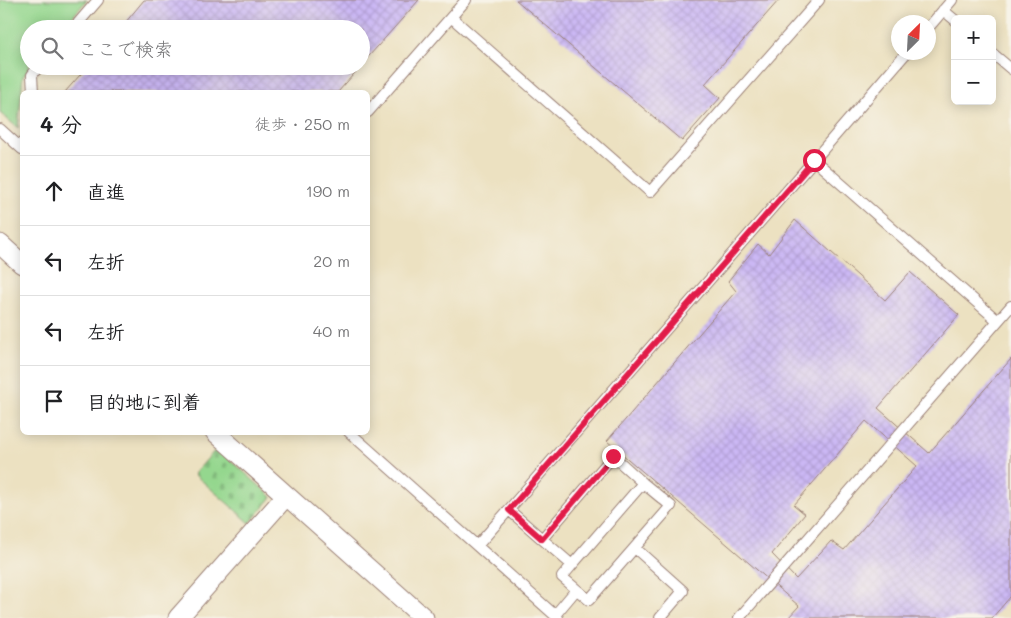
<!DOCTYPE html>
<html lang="ja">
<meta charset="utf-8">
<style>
body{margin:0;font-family:Mali,"Klee One",sans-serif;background:#f6f6f6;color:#202124}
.controls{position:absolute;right:15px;top:15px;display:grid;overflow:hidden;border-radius:8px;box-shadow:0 2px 12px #0003}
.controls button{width:45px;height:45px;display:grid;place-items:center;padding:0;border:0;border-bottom:1px solid #e0e0e0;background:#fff;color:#202124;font:25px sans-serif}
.compass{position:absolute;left:891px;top:15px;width:45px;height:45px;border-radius:50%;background:#fff;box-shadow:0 2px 12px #0003;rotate:24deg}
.stop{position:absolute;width:15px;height:15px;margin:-11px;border:4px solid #e11d48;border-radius:50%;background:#fff}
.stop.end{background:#e11d48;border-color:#fff;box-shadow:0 1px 5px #0008}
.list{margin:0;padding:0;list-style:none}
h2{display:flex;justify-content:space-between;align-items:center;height:65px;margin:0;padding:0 20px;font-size:21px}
h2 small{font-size:16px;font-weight:400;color:#757577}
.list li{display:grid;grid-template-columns:32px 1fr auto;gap:15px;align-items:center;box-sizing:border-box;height:70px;padding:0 20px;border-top:1px solid #e0e0e0}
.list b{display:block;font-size:19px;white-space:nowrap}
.list em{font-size:16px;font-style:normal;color:#757577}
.icon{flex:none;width:28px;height:28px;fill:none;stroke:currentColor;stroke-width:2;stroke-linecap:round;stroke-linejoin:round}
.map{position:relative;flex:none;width:1011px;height:618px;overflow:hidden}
.search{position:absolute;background:#fff;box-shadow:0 2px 12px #0003;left:20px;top:20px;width:350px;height:55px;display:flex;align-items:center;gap:12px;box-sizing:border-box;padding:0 18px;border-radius:28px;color:#757577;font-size:19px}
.panel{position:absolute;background:#fff;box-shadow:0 2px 12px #0003;left:20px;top:90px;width:350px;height:345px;border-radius:8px}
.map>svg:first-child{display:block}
.grass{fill:#94d78e;stroke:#6f7b5c}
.cemetery{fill:url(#cemetery-stones);stroke:#6f7b5c}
.building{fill:url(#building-cross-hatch);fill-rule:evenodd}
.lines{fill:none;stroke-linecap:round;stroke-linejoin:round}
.service-casing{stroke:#9b8076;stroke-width:12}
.minor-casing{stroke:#9b8076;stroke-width:21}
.service{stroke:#fff;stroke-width:10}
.minor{stroke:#fff;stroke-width:19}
.route{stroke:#e11d48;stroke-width:6}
</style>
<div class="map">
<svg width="1011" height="618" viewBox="0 0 1011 618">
<defs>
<pattern id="cemetery-stones" width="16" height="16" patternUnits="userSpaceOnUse" patternTransform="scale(1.25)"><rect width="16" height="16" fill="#94d78e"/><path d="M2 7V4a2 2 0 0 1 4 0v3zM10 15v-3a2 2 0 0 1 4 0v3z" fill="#81b87b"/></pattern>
<pattern id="building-cross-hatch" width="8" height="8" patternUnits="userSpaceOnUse" patternTransform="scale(1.25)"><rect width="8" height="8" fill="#cbb7f4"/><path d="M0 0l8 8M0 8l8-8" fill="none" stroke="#b09dd1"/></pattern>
</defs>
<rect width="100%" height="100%" fill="#f7f3e8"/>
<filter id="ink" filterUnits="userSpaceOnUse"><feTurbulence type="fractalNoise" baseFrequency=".02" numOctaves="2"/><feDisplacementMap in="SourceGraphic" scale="10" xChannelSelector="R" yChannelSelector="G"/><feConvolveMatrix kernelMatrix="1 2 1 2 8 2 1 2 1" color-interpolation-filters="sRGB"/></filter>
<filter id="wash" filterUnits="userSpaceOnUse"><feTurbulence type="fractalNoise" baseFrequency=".0096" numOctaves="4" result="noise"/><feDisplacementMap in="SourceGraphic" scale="20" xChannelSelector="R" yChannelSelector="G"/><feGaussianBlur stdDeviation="1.12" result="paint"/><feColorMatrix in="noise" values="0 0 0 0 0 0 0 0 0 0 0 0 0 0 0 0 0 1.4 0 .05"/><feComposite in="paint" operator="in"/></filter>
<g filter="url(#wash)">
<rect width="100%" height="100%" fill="#ece1c1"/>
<path class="grass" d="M 0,0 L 87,0 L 62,29 L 29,29 L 29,66 L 31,66 L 23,76 L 18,128 L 0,113 Z"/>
<path class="cemetery" d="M 217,448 L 272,497 L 250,523 L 194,474 Z"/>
<g id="blocks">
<path class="building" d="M 144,0 L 419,0 L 361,65 L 361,29 L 120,29 Z
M 516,0 L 779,0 L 705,84 L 720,98 L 682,141 Z
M 88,66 L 361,66 L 338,92 L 65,92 Z
M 795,220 L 885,300 L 910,272 L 959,315 L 878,408 L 929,453 L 1011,359 L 1011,596 L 992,618 L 788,618 L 799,606 L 607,441 L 736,291 L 728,281 L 758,244 L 769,254 ZM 866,421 L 917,466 L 844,550 L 831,541 L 796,579 L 772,554 L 805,514 L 794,505 Z"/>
</g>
</g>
<g filter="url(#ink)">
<use href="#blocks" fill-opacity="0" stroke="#9b8076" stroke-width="1"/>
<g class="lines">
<defs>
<path id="service" d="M 943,10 L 955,20
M 451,17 L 650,192 L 819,0
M 928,28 L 952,0
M 73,29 L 98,0
M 907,52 L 814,160 L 998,321
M 992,53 L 1011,69
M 33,92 L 32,75 L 39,66
M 368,112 L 466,0
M 0,129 L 22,149
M 349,432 L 558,618
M 509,510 L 542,539 L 613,456 L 643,483 L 572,565 L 542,539
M 477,546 L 814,160
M 635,548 L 683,591 L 660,618
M 572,565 L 562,577 L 589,600 L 671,506 L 643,483
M 555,615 L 576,590
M 739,618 L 1011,306"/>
<path id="minor" d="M 0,244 L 22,264
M 215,432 L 424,618
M 178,618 L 286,496"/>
</defs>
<use href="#service" class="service-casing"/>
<use href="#minor" class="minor-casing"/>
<use href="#service" class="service"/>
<use href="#minor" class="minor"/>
</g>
</g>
<g class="lines" filter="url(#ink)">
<path class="route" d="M 613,456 L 542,539 L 509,510 L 814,160"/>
</g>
</svg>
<div class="controls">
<button>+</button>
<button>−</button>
</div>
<svg class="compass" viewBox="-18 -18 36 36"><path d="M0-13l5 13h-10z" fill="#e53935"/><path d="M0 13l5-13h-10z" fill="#757577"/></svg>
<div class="stop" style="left:814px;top:160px"></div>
<div class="stop end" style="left:613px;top:456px"></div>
<div class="search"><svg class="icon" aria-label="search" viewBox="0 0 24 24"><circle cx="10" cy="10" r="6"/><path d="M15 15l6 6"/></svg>ここで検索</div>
<section class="panel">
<h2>4 分<small>徒歩 · 250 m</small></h2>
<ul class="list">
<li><svg class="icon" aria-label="ahead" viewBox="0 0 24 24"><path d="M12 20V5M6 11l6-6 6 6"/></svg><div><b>直進</b></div><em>190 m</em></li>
<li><svg class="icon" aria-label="left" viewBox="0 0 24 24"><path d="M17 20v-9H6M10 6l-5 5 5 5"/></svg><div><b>左折</b></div><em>20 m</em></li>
<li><svg class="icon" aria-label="left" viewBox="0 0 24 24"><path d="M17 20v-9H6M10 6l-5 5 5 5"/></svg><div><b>左折</b></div><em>40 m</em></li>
<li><svg class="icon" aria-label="arrive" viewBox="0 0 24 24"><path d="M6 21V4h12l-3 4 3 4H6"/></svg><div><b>目的地に到着</b></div></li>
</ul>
</section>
</div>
